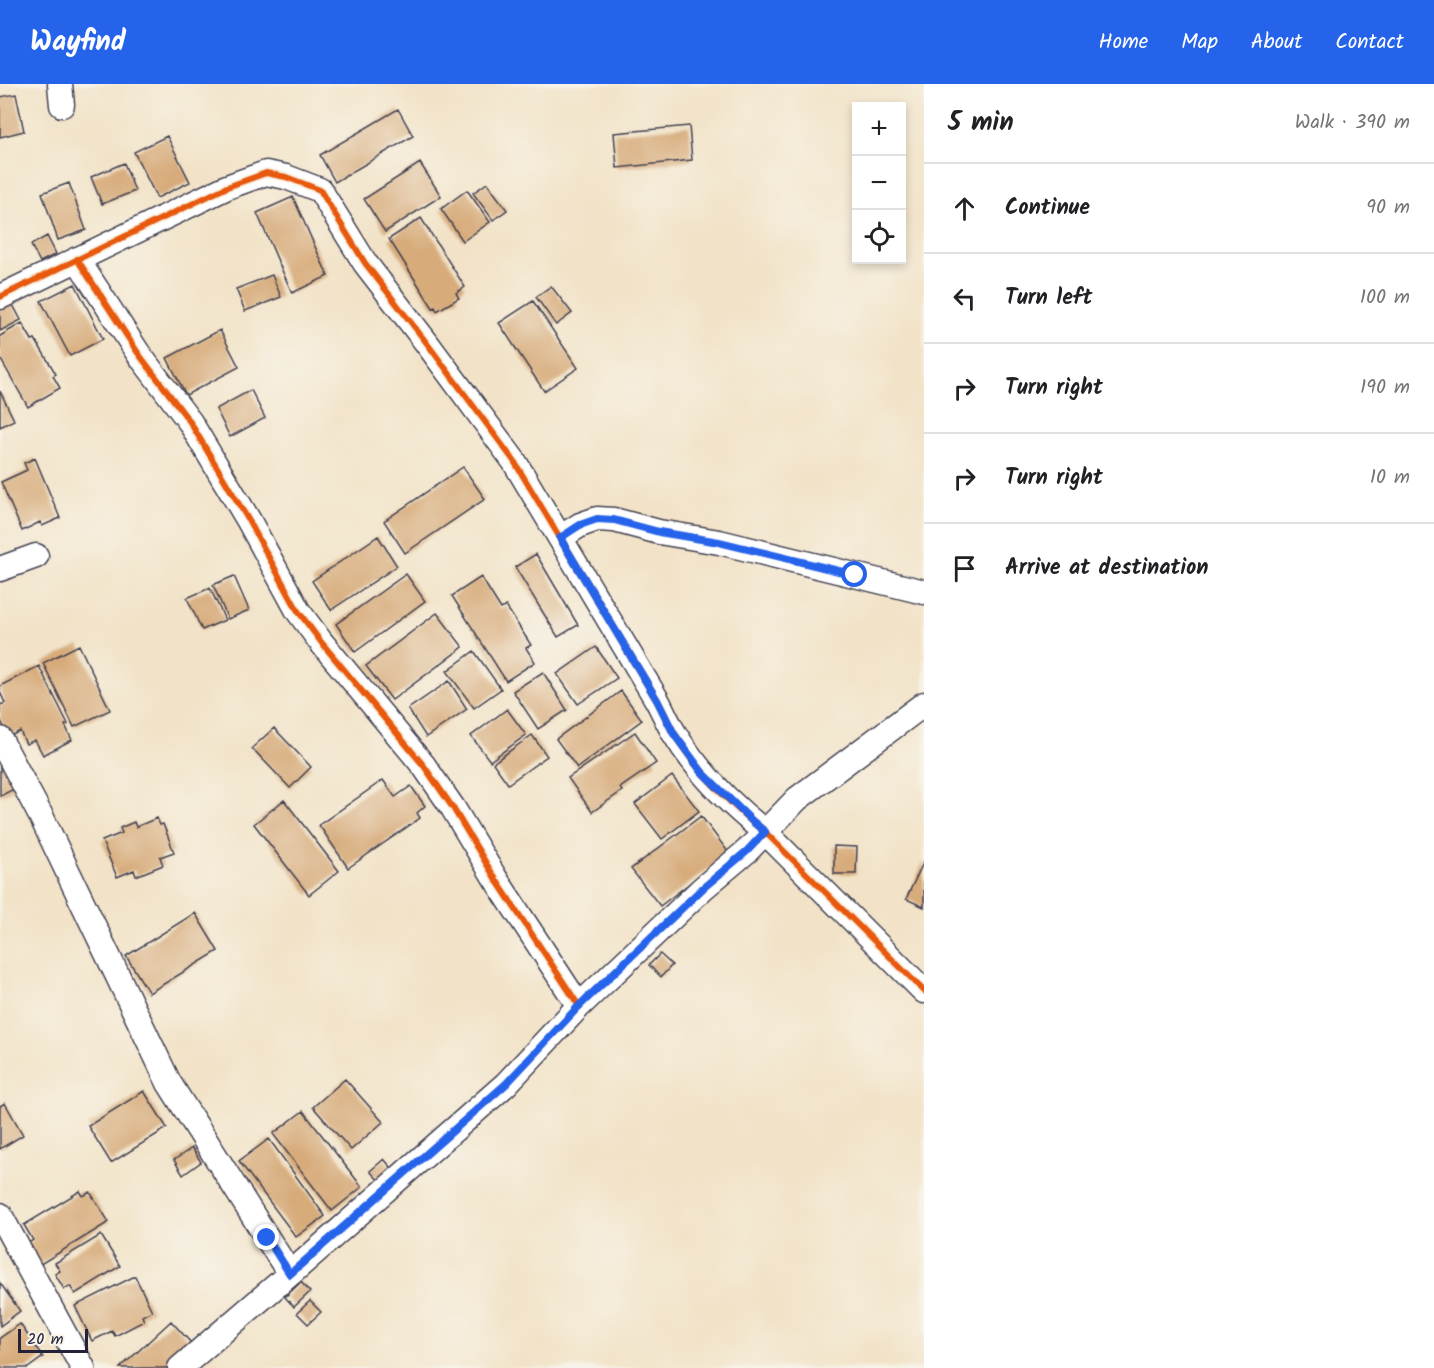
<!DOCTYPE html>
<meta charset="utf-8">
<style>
body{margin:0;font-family:Kalam,sans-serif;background:#f6f6f6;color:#202124}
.controls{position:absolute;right:18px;top:18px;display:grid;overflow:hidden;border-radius:0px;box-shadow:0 3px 9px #0003}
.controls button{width:54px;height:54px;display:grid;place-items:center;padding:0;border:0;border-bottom:2px solid #e0e0e0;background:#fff;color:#202124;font:30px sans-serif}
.scale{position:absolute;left:18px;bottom:15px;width:70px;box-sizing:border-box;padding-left:6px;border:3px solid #22223b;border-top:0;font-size:16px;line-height:21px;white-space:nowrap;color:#22223b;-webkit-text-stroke:4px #f7f3e8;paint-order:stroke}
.stop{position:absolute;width:18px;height:18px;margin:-14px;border:4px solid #2563eb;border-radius:50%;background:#fff}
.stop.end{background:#2563eb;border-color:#fff;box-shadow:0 2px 6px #0008}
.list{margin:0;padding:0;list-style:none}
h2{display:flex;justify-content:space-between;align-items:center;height:78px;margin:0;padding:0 24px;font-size:26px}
h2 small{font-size:20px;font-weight:400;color:#757577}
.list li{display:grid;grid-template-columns:39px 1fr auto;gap:18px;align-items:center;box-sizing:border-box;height:90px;padding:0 24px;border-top:2px solid #e0e0e0}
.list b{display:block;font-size:22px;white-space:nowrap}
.list em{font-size:20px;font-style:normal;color:#757577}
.icon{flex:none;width:33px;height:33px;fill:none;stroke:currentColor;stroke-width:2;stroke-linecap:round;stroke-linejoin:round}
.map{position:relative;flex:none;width:924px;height:1284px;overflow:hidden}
header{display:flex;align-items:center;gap:36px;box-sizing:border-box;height:84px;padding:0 30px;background:#2563eb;color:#fff}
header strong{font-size:28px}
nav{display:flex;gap:33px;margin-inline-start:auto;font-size:21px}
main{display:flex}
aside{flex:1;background:#fff}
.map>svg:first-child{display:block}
.building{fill:#d7ab7a}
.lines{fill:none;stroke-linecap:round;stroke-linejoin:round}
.minor-casing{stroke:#413f50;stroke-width:27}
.minor{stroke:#fff;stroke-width:24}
.cycleway-casing{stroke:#f7f3e8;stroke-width:10}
.cycleway{stroke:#e8590c;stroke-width:6}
.route{stroke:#2563eb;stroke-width:8}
</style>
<header>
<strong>Wayfind</strong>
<nav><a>Home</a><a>Map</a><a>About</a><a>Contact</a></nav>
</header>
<main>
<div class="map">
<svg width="924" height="1284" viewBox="0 0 924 1284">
<rect width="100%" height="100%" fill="#f7f3e8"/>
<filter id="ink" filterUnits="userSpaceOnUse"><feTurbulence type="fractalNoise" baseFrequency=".0167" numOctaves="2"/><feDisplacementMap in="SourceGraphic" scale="12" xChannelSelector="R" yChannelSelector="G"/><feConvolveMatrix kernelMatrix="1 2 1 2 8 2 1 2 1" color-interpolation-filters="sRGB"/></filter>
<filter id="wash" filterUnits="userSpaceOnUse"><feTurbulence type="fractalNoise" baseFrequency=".008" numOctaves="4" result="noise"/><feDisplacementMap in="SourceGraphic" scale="24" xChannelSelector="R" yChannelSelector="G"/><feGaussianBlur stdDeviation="1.35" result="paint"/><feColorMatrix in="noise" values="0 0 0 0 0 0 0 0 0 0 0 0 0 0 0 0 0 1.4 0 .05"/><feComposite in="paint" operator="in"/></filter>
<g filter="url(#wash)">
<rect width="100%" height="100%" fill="#f2e3c8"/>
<g id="blocks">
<path class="building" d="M 16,10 L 24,47 L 0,53 L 0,13 Z
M 398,25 L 413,52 L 335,98 L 320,71 Z
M 689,42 L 692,76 L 617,84 L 614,49 Z
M 167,52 L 190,98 L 157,114 L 134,68 Z
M 124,79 L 135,107 L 102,120 L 91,93 Z
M 420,79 L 441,112 L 385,148 L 364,115 Z
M 69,99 L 86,146 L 58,156 L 42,109 Z
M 487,99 L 507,126 L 493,136 L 473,109 Z
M 467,106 L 490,138 L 463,157 L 441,125 Z
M 293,113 L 328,192 L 292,209 L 257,129 Z
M 421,134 L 465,203 L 456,209 L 459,214 L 437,227 L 435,223 L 433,224 L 389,155 Z
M 47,152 L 56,170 L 40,178 L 31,161 Z
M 272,191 L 281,213 L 245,227 L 236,205 Z
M 75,200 L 103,255 L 70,272 L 41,217 Z
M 551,202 L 572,229 L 556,241 L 536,213 Z
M 533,217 L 578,284 L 544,307 L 499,239 Z
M 12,219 L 21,236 L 0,247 L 0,226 Z
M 22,239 L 32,256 L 35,255 L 56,290 L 53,292 L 60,304 L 28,323 L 0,274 L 0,252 Z
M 220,246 L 239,283 L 186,311 L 167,274 Z
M 251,306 L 265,334 L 230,353 L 216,325 Z
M 0,307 L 14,336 L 0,343 Z
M 35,374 L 60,434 L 42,442 L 40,438 L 22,447 L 1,398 L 27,386 L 24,379 Z
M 463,383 L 485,415 L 405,469 L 384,437 Z
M 378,452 L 397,482 L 331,526 L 312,497 Z
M 536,470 L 578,541 L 558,553 L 515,483 Z
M 406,490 L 425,517 L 355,568 L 336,540 Z
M 234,492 L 249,526 L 228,535 L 213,501 Z
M 481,493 L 501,525 L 506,522 L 531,561 L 526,564 L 535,578 L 506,597 L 452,512 Z
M 210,504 L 225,536 L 202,546 L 187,514 Z
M 437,529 L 463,563 L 392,616 L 366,582 Z
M 79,561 L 110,626 L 74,643 L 43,579 Z
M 596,563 L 617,594 L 578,620 L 557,590 Z
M 474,567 L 501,605 L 474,624 L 447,587 Z
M 39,582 L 68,640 L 65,641 L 72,656 L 43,671 L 35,656 L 26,660 L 20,647 L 9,653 L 0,635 L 0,621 L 5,619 L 0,608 L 0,602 Z
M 543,588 L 567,626 L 538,645 L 513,607 Z
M 449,597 L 467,625 L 426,653 L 408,625 Z
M 621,607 L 642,636 L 577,684 L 556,655 Z
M 507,625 L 526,651 L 490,677 L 471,652 Z
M 274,644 L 311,683 L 290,704 L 252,664 Z
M 635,648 L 656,679 L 620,704 L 622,707 L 592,728 L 568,694 Z
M 532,651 L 547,672 L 508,700 L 493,679 Z
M 4,680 L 16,704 L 0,712 L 0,682 Z
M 672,692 L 699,727 L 662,755 L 635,720 Z
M 383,696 L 395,713 L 411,702 L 425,722 L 417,729 L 420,734 L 348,784 L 319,741 Z
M 284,716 L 339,787 L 309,811 L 254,740 Z
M 701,732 L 729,769 L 660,822 L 631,785 Z
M 157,734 L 160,741 L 163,740 L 174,768 L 160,773 L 163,781 L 136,792 L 134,786 L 117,793 L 102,757 L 122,749 L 120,744 L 134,738 L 136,743 Z
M 834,762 L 857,763 L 856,790 L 834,790 Z
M 924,777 L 924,823 L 906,815 Z
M 195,829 L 218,867 L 149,909 L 126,872 Z
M 660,870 L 672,881 L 661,893 L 649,881 Z
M 345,995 L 383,1038 L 351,1066 L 313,1023 Z
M 144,1007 L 167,1044 L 111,1079 L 88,1042 Z
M 5,1019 L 23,1051 L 0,1065 L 0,1022 Z
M 303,1027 L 362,1103 L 332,1127 L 273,1050 Z
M 269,1055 L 325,1132 L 296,1153 L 239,1077 Z
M 192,1064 L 201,1078 L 183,1091 L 174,1076 Z
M 384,1075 L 396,1089 L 382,1100 L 370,1087 Z
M 80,1107 L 83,1112 L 90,1108 L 109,1138 L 39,1181 L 27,1160 L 33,1156 L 24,1141 Z
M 101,1151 L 120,1182 L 75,1210 L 70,1202 L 64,1205 L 55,1190 L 60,1187 L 55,1179 Z
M 135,1192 L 152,1227 L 142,1232 L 144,1237 L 115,1252 L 112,1247 L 92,1257 L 75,1222 Z
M 301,1198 L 310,1208 L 294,1223 L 285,1213 Z
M 0,1199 L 20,1227 L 0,1242 Z
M 310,1217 L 321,1228 L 308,1240 L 297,1229 Z
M 171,1237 L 192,1260 L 166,1284 L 120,1284 Z
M 20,1240 L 43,1273 L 28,1284 L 0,1284 L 0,1254 Z"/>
</g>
</g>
<g filter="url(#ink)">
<use href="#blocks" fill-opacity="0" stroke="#413f50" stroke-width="1.5"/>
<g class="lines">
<defs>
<path id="minor" d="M 60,0 L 62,21
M 77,175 L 138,269 L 190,338 L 249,437 L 298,527 L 321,558 L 424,682 L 453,724 L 495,794 L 579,922
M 0,213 L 227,103 L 266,89 L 286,93 L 320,106 L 365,179 L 426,258 L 514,377 L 657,616 C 663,627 668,639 674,649 C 697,687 731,721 765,748 L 924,907
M 560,454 L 580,441 L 597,435 L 614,436 L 659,448 L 719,458 L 924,508
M 0,485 L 36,472
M 0,655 L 42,734 L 169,999 L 290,1190 L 180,1284
M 0,1131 L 83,1284
M 290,1190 L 506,1000 L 579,922 L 703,804 L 747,767 L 797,715 L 924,620"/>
</defs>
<use href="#minor" class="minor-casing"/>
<use href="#minor" class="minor"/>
<defs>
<path id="cycleway" d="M 77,175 L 138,269 L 190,338 L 249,437 L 298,527 L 321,558 L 424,682 L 453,724 L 495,794 L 579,922
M 0,213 L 227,103 L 266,89 L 286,93 L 320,106 L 365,179 L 426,258 L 514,377 L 657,616 C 663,627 668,639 674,649 C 697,687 731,721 765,748 L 924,907"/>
</defs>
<use href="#cycleway" class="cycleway-casing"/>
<use href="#cycleway" class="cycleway"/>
</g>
</g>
<g class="lines" filter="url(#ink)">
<path class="route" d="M 267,1154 L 290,1190 L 506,1000 L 579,922 L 703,804 L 747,767 L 765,748 L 751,736 L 702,688 L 674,650 L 657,616 L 560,454 L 580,441 L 597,435 L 614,436 L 659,448 L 719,458 L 855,491"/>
</g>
</svg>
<div class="controls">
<button>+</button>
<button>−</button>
<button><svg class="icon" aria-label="locate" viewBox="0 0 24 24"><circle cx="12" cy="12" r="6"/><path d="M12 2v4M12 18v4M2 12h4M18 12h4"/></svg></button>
</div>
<div class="scale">20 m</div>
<div class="stop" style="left:855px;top:491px"></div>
<div class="stop end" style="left:267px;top:1154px"></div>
</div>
<aside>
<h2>5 min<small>Walk · 390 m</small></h2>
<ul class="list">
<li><svg class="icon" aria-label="ahead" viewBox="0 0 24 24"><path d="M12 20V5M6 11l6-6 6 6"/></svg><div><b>Continue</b></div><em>90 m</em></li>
<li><svg class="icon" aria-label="left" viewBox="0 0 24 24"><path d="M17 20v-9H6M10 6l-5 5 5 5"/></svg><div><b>Turn left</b></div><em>100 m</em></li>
<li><svg class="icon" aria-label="right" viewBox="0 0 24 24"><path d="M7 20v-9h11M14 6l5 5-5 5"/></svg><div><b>Turn right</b></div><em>190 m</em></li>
<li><svg class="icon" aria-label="right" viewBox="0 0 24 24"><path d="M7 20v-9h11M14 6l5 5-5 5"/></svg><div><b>Turn right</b></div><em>10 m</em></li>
<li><svg class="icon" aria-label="arrive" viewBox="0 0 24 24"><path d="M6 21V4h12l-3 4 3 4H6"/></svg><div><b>Arrive at destination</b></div></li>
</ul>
</aside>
</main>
